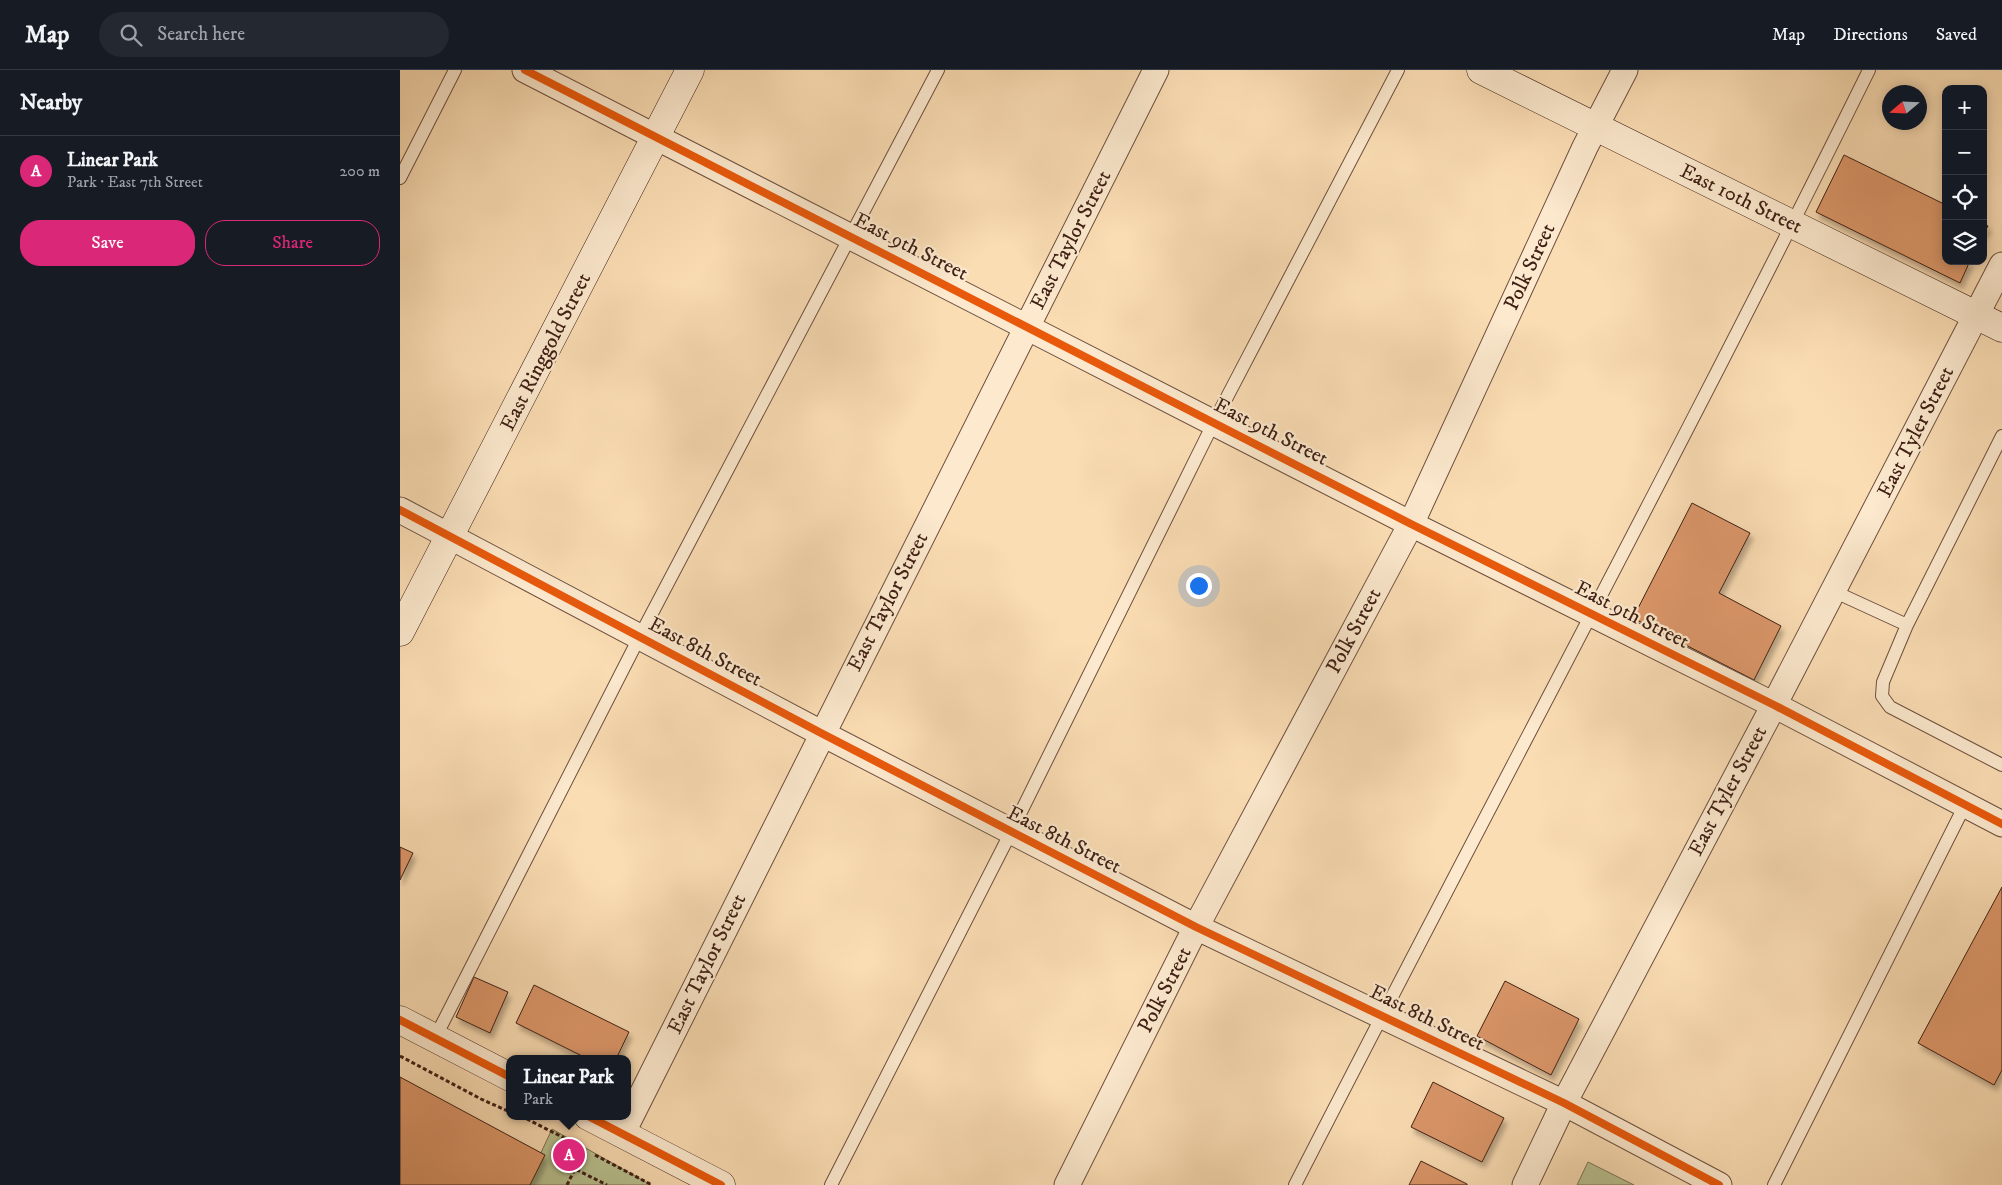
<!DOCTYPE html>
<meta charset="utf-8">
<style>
body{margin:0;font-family:"IM FELL DW Pica",serif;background:#242831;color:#f1f3f6}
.controls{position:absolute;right:15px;top:15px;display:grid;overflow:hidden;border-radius:10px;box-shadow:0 2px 12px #0003}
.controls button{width:45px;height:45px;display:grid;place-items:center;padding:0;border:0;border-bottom:1px solid #363941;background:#171b24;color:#f1f3f6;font:25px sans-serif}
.compass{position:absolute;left:1482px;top:15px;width:45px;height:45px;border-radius:50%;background:#171b24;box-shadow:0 2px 12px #0003;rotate:251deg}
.you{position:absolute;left:798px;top:515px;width:18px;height:18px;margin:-12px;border:4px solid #fff;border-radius:50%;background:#1a73e8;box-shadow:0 0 0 8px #1a73e833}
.badge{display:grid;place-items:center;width:32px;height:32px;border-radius:50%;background:#db2777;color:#fff;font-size:16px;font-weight:700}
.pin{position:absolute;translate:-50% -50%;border:2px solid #fff;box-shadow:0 1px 5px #0006}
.popup{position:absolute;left:106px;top:985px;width:125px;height:65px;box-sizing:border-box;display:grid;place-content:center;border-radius:10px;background:#171b24;filter:drop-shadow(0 1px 4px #0005);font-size:16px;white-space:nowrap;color:#9ea1a6}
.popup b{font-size:19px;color:#f1f3f6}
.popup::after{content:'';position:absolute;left:50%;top:100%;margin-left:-10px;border:10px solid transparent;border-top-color:#171b24}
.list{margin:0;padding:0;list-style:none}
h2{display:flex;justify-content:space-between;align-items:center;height:65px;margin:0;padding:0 20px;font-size:21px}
h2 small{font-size:16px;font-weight:400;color:#9ea1a6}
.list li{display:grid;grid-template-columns:32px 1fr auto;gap:15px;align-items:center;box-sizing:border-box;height:70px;padding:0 20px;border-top:1px solid #363941}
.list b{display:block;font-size:19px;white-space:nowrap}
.list p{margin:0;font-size:16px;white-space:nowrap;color:#9ea1a6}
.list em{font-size:16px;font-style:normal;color:#9ea1a6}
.actions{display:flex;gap:10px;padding:15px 20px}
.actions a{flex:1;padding:11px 0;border:1px solid #db2777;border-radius:20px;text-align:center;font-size:18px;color:#db2777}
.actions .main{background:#db2777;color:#fff}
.icon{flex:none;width:28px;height:28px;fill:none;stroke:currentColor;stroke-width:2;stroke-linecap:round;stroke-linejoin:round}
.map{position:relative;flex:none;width:1602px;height:1115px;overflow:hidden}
header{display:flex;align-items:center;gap:30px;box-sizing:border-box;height:70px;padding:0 25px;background:#171b24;border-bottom:1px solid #363941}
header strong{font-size:24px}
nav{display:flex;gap:28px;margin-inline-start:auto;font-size:18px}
.search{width:350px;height:45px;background:#242831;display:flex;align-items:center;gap:12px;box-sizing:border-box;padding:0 18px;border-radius:28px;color:#9ea1a6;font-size:19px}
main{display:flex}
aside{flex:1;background:#171b24}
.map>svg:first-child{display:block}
.green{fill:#b9c291;stroke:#7c7153}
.building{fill:#dc976b;stroke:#3f2015;filter:url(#shadow)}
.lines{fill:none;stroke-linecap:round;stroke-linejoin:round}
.lane-casing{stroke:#6e4f3d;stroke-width:14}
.street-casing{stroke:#6e4f3d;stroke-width:27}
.secondary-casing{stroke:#3f2015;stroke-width:29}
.path{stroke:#3f2015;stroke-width:3;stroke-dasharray:4 2.5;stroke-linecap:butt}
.lane{stroke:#fce9ce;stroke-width:12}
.street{stroke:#fce9ce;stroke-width:25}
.secondary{stroke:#fce9ce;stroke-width:28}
.cycleway-casing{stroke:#fce9ce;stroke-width:11}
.cycleway{stroke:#e8590c;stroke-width:8}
.labels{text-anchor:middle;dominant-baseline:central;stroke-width:4.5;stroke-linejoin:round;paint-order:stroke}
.street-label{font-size:21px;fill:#3f2015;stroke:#fce9ce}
</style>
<header>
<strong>Map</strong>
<div class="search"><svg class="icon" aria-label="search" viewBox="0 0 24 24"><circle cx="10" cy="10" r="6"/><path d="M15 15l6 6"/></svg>Search here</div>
<nav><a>Map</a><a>Directions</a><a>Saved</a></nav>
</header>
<main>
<aside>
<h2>Nearby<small></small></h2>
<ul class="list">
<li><span class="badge">A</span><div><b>Linear Park</b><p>Park · East 7th Street</p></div><em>200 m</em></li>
</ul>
<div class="actions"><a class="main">Save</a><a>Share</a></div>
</aside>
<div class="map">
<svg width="1602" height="1115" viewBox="0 0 1602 1115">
<defs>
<filter id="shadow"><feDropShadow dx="3" dy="5.5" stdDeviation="2.5" flood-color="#0004"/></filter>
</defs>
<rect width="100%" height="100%" fill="#fbddb4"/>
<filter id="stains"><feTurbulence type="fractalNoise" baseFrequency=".004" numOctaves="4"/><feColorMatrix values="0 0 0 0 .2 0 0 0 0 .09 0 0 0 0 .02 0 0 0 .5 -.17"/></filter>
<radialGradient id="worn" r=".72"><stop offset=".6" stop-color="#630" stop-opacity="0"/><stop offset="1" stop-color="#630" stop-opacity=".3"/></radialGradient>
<path class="green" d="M 152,1059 L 251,1115 L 126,1115 Z
M 1188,1092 L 1234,1115 L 1177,1115 Z"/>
<path class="building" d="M 1444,85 L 1546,135 L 1546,191 L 1570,191 L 1560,213 L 1416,142 Z
M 1583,153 L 1588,156 L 1583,165 Z
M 1292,433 L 1350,463 L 1319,523 L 1381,556 L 1354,610 L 1233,548 Z
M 0,777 L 13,783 L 0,810 Z
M 1602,817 L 1602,1000 L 1594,1015 L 1518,973 Z
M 74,907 L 108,922 L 90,963 L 56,947 Z
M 1105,911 L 1179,949 L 1151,1005 L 1077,966 Z
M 134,915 L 229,962 L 216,989 L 188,989 L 116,953 Z
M 0,1007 L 145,1085 L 130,1115 L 0,1115 Z
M 1033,1012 L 1104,1048 L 1082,1092 L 1011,1057 Z
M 1021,1091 L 1067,1114 L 1067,1115 L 1009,1115 Z"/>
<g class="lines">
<defs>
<path id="lane" d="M 0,108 L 55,0
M 1602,366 L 1507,555 L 1483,612 L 1482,626 L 1490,637 L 1602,695
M 1433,521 L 1507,555
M 35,968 L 240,566 L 538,0
M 431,1115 L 611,762 L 814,352 L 998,0
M 895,1115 C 1085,743 1284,375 1469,0
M 1374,1115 L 1565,735"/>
<path id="street" d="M 125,0 L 1011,454 L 1374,635 L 1602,754
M 0,440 L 421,663 L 796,857 L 1164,1033 L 1319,1115
M 222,1064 L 756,0
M 667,1115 L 796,857 L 1011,454 L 1185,77 L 1225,0
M 1125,1115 L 1164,1033 L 1374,635 L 1602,195"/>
<path id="secondary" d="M 1081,0 L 1602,258
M 0,562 L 290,0
M 0,950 L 110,1007
M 188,1046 L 321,1115"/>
</defs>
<use href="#lane" class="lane-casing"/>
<use href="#street" class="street-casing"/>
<use href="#secondary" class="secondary-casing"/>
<path class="path" d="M 0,986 L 81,1029 L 110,1042
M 121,1046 L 174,1073
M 195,1085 L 252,1115
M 167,1115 L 175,1099 L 207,1115"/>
<use href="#lane" class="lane"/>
<use href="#street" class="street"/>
<use href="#secondary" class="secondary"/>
<defs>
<path id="cycleway" d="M 125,0 L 1011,454 L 1374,635 L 1602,754
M 0,440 L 421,663 L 796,857 L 1164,1033 L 1319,1115
M 0,950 L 110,1007
M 188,1046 L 321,1115"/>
</defs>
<use href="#cycleway" class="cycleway-casing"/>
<use href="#cycleway" class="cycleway"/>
</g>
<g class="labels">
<g class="street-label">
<text transform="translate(1341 129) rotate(26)">East 10th Street</text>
<text transform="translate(671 170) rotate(-63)">East Taylor Street</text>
<text transform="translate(511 177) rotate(27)">East 9th Street</text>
<text transform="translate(1130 197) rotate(-65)">Polk Street</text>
<text transform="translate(146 282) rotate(-63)">East Ringgold Street</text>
<text transform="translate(871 362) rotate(27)">East 9th Street</text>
<text transform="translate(1516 362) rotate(-63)">East Tyler Street</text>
<text transform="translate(488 532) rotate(-63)">East Taylor Street</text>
<text transform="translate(1232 545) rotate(27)">East 9th Street</text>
<text transform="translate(954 561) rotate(-62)">Polk Street</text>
<text transform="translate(305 582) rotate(28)">East 8th Street</text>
<text transform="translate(1328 721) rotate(-62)">East Tyler Street</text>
<text transform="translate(664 770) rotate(27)">East 8th Street</text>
<text transform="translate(307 894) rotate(-64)">East Taylor Street</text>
<text transform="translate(765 920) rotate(-63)">Polk Street</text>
<text transform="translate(1027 948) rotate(26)">East 8th Street</text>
</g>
</g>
<rect width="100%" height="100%" filter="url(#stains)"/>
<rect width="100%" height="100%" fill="url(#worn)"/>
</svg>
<div class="controls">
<button>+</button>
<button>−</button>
<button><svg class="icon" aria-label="locate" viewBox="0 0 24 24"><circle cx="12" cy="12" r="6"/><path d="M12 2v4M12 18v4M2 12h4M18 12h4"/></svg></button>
<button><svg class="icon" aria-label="layers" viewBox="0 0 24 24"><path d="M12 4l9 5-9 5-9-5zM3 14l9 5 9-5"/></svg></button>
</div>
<svg class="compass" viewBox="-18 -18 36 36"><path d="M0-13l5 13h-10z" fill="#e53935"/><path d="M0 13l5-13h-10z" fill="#9ea1a6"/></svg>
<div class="you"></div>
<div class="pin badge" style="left:169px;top:1085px">A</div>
<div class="popup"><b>Linear Park</b>Park</div>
</div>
</main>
